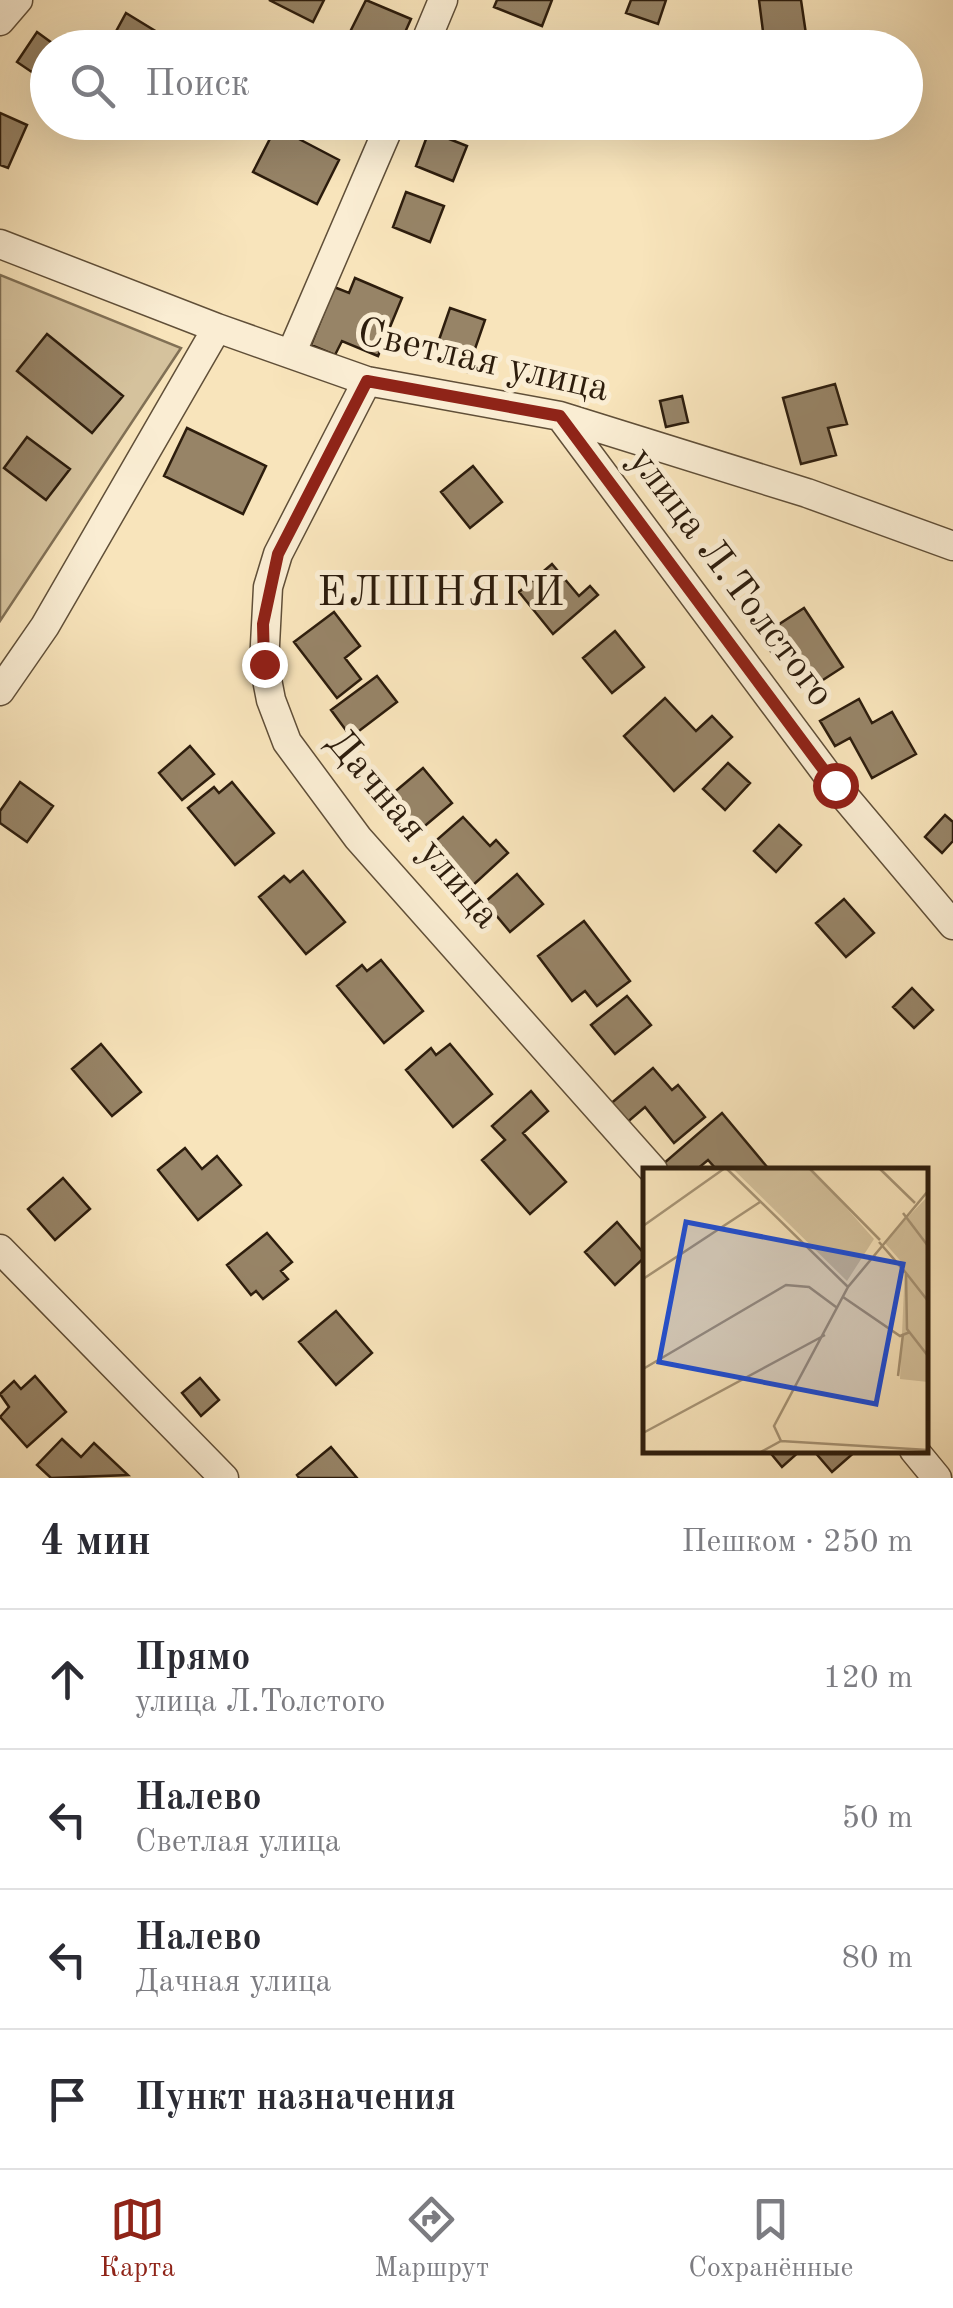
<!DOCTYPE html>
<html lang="ru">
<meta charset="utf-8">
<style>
body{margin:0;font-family:"Old Standard TT",serif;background:#f2f2f3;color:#2b2b33}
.stop{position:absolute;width:30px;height:30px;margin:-22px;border:8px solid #8f2418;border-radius:50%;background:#fff}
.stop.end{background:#8f2418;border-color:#fff;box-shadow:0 2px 10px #0008}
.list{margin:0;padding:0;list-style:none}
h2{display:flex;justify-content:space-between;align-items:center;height:130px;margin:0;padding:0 40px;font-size:42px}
h2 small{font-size:32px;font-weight:400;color:#7c7c81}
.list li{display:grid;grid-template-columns:65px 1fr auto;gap:30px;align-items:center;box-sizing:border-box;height:140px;padding:0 40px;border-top:2px solid #e1e1e2}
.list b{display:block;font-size:38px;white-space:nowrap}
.list p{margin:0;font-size:32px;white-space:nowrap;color:#7c7c81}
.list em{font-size:32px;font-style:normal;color:#7c7c81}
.icon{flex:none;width:55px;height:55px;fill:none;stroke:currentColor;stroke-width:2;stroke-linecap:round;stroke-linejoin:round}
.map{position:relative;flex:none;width:953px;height:1478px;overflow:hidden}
.search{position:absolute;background:#fff;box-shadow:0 10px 40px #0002;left:30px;right:30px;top:30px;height:110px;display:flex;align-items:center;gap:25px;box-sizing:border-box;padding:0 35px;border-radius:55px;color:#7c7c81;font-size:38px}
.sheet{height:690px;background:#fff}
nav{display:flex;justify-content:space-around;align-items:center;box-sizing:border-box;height:140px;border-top:2px solid #e1e1e2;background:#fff;font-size:28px;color:#7c7c81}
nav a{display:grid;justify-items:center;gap:5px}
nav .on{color:#8f2418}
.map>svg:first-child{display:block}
.green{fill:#d5c29d;stroke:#817055;stroke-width:2.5}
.building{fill:#978467;stroke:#2d1d0d;stroke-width:2.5}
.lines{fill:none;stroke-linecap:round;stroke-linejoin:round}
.minor-casing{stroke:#604f38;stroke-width:31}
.minor{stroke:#faedd3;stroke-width:28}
.route{stroke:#8f2418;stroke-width:12}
.labels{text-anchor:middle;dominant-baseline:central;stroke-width:10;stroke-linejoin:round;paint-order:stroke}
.street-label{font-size:40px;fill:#2d1d0d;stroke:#faedd3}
.neighbourhood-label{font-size:42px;letter-spacing:2.5px;fill:#2d1d0d;stroke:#faedd3}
.inset-road{fill:none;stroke:#a79475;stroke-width:2.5}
.view{fill:#1d4ed8;fill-opacity:0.15;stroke:#1d4ed8;stroke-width:5}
.inset-edge{fill:none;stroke:#2d1d0d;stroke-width:5}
</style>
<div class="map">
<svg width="953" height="1478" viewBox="0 0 953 1478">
<rect width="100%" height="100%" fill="#f8e4bb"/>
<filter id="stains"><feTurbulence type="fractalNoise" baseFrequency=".002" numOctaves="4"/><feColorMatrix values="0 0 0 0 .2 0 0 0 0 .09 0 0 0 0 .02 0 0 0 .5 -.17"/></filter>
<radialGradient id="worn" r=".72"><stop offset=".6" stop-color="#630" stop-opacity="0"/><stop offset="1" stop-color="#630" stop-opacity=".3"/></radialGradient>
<path class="green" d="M 0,275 L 181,348 L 0,621 Z"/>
<path class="building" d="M 269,0 L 324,0 L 313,22 Z
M 366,0 L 411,19 L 398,48 L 367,48 L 347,38 Z
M 497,0 L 552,0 L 542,26 L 494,7 Z
M 631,0 L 666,0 L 658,24 L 626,13 Z
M 759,0 L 801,0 L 807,41 L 765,47 Z
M 126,13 L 157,32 L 149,48 L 107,48 Z
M 37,32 L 59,48 L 48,48 L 48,83 L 17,62 Z
M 0,113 L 27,125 L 8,168 L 0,165 Z
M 276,127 L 339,160 L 317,204 L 253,172 Z
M 429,131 L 467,146 L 453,181 L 416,166 Z
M 406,192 L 444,206 L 430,242 L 393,227 Z
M 355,278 L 402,298 L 378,356 L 342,341 L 335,355 L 311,345 L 334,287 L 349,293 Z
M 450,308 L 485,320 L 467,372 L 432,360 Z
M 47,334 L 123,396 L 92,433 L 17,371 Z
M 835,384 L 847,424 L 828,428 L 836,455 L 801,464 L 783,398 Z
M 682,396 L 688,422 L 666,427 L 660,401 Z
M 187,428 L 266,466 L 243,514 L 164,476 Z
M 27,437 L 70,469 L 46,500 L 4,468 Z
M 473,466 L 502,502 L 470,528 L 441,492 Z
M 552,564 L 579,596 L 590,586 L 598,595 L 553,634 L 519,592 Z
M 804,608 L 843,667 L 812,687 L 788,650 L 775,658 L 761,636 Z
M 334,612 L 360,646 L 345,658 L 361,679 L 337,698 L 294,642 Z
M 615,631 L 644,667 L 612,693 L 583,658 Z
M 377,676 L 397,702 L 351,737 L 331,710 Z
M 665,698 L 696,731 L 712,716 L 732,737 L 674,791 L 624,736 Z
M 859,699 L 872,723 L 892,712 L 916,754 L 872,778 L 850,738 L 835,746 L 820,721 Z
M 190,746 L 214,774 L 182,800 L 159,773 Z
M 728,763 L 750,783 L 725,810 L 703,789 Z
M 423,768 L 452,803 L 420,830 L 391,795 Z
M 20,782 L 53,806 L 27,842 L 0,823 L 0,811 Z
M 232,782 L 274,833 L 235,865 L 188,808 L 214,787 L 219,793 Z
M 945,815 L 953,822 L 953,841 L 942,853 L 925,837 Z
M 463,817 L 490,846 L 496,840 L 508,853 L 470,888 L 431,845 Z
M 779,825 L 801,845 L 776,872 L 754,851 Z
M 303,871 L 345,922 L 306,954 L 259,897 L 284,876 L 290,882 Z
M 517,874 L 543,904 L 510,932 L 485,902 Z
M 844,899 L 874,933 L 846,957 L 816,923 Z
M 584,921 L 630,981 L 597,1006 L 585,991 L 572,1001 L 538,956 Z
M 381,960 L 423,1011 L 384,1043 L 337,986 L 362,965 L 367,971 Z
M 912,988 L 933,1010 L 914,1028 L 893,1007 Z
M 627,996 L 651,1025 L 615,1054 L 591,1025 Z
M 101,1044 L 141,1092 L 112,1116 L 72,1069 Z
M 450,1044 L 492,1094 L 453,1127 L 406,1070 L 431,1048 L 436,1055 Z
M 653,1068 L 672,1090 L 678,1085 L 705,1117 L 674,1143 L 645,1107 L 624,1125 L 608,1106 Z
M 531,1091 L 548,1111 L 523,1133 L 566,1182 L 530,1214 L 482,1160 L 505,1140 L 492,1126 Z
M 722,1113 L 768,1168 L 717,1170 L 708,1160 L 696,1170 L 669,1170 L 663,1164 Z
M 185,1148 L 202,1169 L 217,1156 L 241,1185 L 198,1220 L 158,1170 Z
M 63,1178 L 90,1209 L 55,1240 L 28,1209 Z
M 617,1222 L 646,1256 L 615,1285 L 585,1252 Z
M 267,1233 L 292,1262 L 281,1271 L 288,1279 L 263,1299 L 256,1291 L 251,1295 L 227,1265 Z
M 336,1311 L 372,1353 L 336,1385 L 299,1342 Z
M 35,1376 L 66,1412 L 27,1447 L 0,1417 L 9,1407 L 0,1394 L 14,1381 L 21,1389 Z
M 200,1378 L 219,1400 L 201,1416 L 182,1393 Z
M 62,1439 L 81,1457 L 94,1443 L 128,1475 L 51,1478 L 37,1465 Z
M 331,1447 L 357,1478 L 299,1478 L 297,1475 Z
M 768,1450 L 801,1450 L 782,1467 Z
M 813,1450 L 857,1450 L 832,1472 Z"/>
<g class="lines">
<defs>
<path id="minor" d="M 0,21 L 18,0
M 423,48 L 443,0
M 0,244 L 217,328 L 367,381 L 560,416 L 807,493 L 953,546
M 291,354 L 391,122
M 367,381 L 278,554 L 268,587 L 264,664 L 271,700 L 287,742 L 358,838 L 653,1170
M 560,416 L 835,785 L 953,925
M 0,691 L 45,626 L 217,328
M 0,1249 L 224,1478
M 914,1450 L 937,1478"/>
</defs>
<use href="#minor" class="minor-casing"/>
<use href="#minor" class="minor"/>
</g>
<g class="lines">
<path class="route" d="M 264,664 L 263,624 L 278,554 L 367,381 L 560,416 L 835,785"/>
</g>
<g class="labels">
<g class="street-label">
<text transform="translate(483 362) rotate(13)">Светлая улица</text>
<text transform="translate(730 578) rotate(53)">улица Л.Толстого</text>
<text transform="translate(412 830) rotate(50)">Дачная улица</text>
</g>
<g class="neighbourhood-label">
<text x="442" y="594">ЕЛШНЯГИ</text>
</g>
</g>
<g transform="translate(643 1168)">
<rect width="285" height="285" fill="#f8e4bb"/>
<path d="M 89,0 L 168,0 L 231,71 L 204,113 ZM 285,28 L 285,214 L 257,211 L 262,98 L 241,74 Z" fill="#d5c29d"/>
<path class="inset-road" d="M 83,0 L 205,119M 166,0 L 237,72M 236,0 L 272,35M 260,45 L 285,78M 0,58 L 82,0M 236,74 L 263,105 L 264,161 L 285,188M 263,105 L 285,133M 0,111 L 117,34M 200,129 L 257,168 L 267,164M 0,201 L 143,117 L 166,119 L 193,139M 255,208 L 260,166M 0,265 L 182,167M 138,273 L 131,258 L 205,119 L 285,23M 116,285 L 138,273 L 285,282"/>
<path class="view" d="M 43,54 L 260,96 L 233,236 L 16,194 Z"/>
<rect width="285" height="285" class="inset-edge"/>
</g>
<rect width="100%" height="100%" filter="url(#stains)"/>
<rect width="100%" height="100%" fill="url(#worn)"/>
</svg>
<div class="stop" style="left:835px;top:785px"></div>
<div class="stop end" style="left:264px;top:664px"></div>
<div class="search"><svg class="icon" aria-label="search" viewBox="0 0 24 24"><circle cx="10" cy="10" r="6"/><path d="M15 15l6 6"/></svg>Поиск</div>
</div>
<section class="sheet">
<h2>4 мин<small>Пешком · 250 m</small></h2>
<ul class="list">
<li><svg class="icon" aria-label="ahead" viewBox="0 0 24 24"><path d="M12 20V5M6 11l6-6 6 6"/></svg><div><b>Прямо</b><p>улица Л.Толстого</p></div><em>120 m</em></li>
<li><svg class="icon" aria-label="left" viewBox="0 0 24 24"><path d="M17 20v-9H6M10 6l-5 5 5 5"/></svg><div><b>Налево</b><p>Светлая улица</p></div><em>50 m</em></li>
<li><svg class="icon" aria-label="left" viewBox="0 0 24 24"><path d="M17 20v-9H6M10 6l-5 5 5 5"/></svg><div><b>Налево</b><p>Дачная улица</p></div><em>80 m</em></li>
<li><svg class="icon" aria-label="arrive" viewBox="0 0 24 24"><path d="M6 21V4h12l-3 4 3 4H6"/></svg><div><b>Пункт назначения</b></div></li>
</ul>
</section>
<nav>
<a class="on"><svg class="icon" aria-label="map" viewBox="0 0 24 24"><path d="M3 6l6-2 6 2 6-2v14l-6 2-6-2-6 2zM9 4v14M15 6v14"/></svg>Карта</a>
<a><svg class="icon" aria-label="directions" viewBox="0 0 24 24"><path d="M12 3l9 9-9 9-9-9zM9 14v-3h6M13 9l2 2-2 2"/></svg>Маршрут</a>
<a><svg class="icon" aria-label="saved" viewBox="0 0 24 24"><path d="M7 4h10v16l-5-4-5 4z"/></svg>Сохранённые</a>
</nav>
